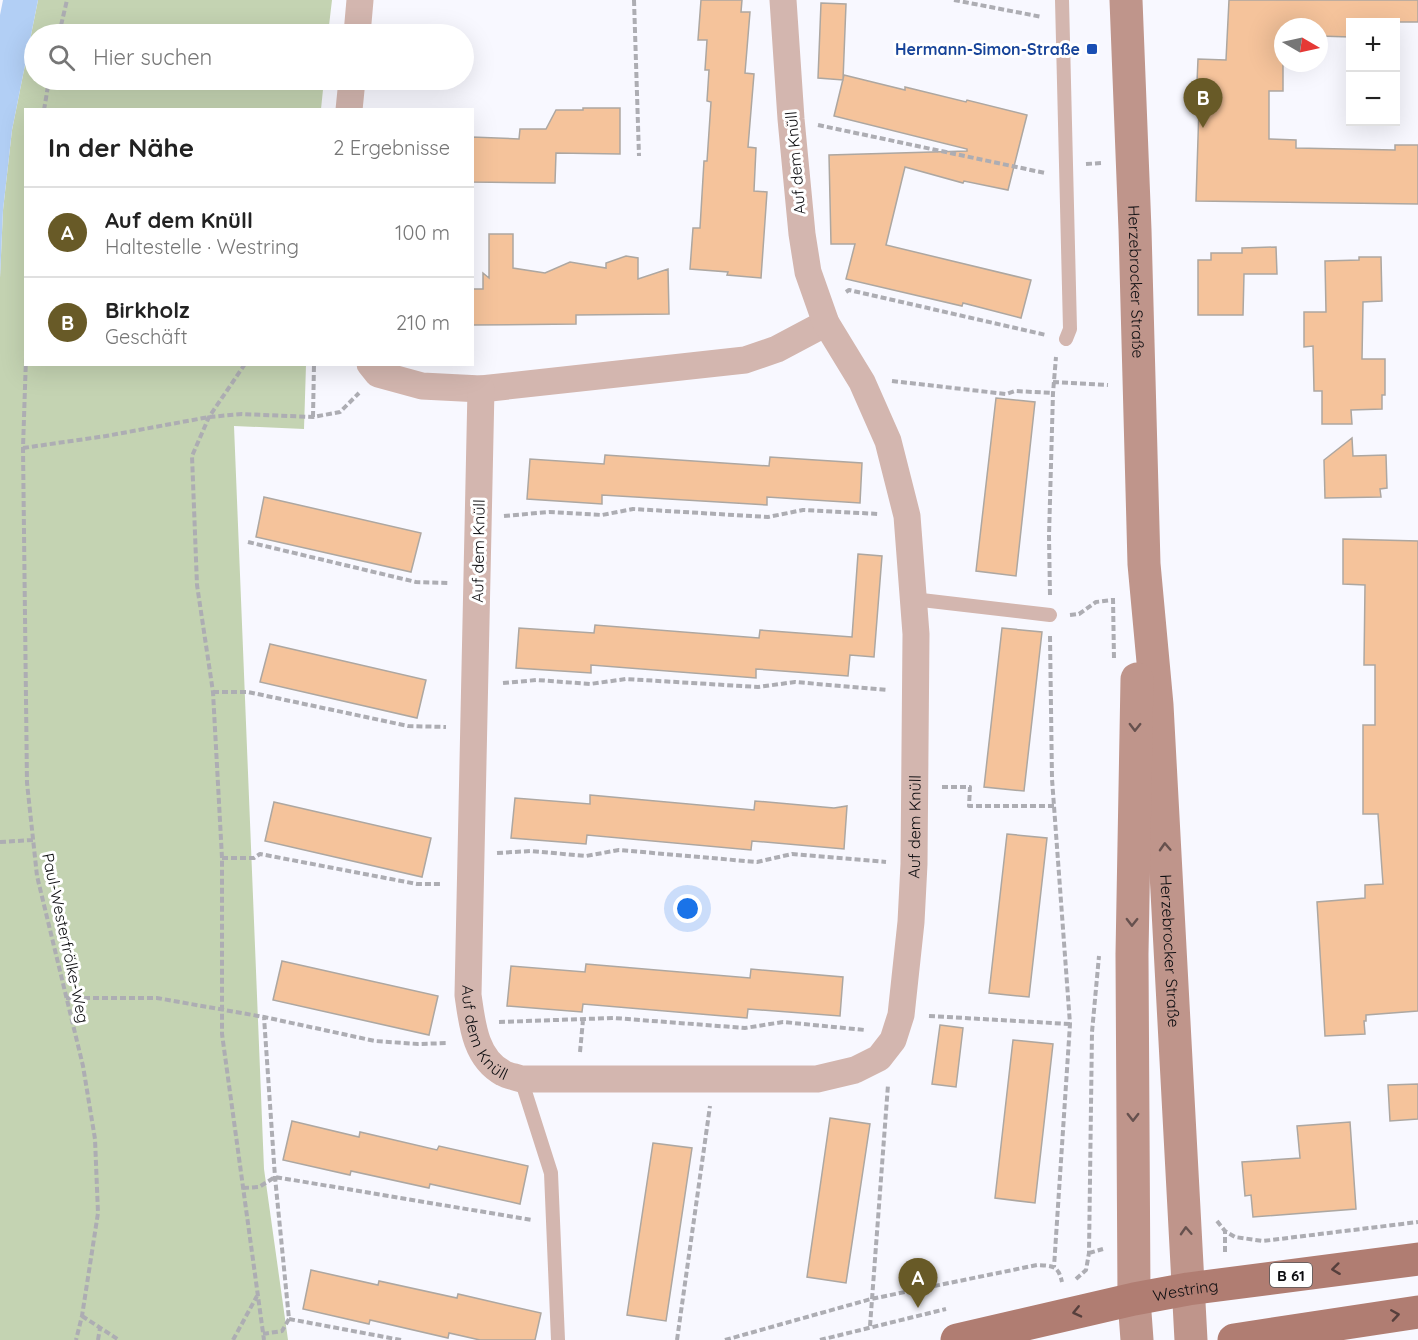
<!DOCTYPE html>
<html lang="de">
<meta charset="utf-8">
<style>
body{margin:0;font-family:Quicksand,sans-serif;background:#f2f2f2;color:#222}
.controls{position:absolute;right:18px;top:18px;display:grid;overflow:hidden;border-radius:0px;box-shadow:0 6px 24px #0002}
.controls button{width:54px;height:54px;display:grid;place-items:center;padding:0;border:0;border-bottom:2px solid #e0e0e0;background:#fff;color:#222;font:30px sans-serif}
.compass{position:absolute;left:1274px;top:18px;width:54px;height:54px;border-radius:50%;background:#fff;box-shadow:0 6px 24px #0002;rotate:99deg}
.you{position:absolute;left:688px;top:909px;width:21px;height:21px;margin:-15px;border:4px solid #fff;border-radius:50%;background:#1a73e8;box-shadow:0 0 0 9px #1a73e833}
.badge{display:grid;place-items:center;width:39px;height:39px;border-radius:50%;background:#685a27;color:#fff;font-size:20px;font-weight:700}
.pin{position:absolute;translate:-50% -50px;filter:drop-shadow(0 2px 3px #0008)}
.pin::after{content:'';position:absolute;top:32px;width:21px;height:18px;background:inherit;clip-path:polygon(0 0,100% 0,50% 100%)}
.list{margin:0;padding:0;list-style:none}
h2{display:flex;justify-content:space-between;align-items:center;height:78px;margin:0;padding:0 24px;font-size:26px}
h2 small{font-size:20px;font-weight:400;color:#767676}
.list li{display:grid;grid-template-columns:39px 1fr auto;gap:18px;align-items:center;box-sizing:border-box;height:90px;padding:0 24px;border-top:2px solid #e0e0e0}
.list b{display:block;font-size:22px;white-space:nowrap}
.list p{margin:0;font-size:20px;white-space:nowrap;color:#767676}
.list em{font-size:20px;font-style:normal;color:#767676}
.icon{flex:none;width:33px;height:33px;fill:none;stroke:currentColor;stroke-width:2;stroke-linecap:round;stroke-linejoin:round}
.map{position:relative;flex:none;width:1418px;height:1340px;overflow:hidden}
.search{position:absolute;background:#fff;box-shadow:0 6px 24px #0002;left:24px;top:24px;width:450px;height:66px;display:flex;align-items:center;gap:15px;box-sizing:border-box;padding:0 21px;border-radius:33px;color:#767676;font-size:22px}
.panel{position:absolute;background:#fff;box-shadow:0 6px 24px #0002;left:24px;top:108px;width:450px;height:258px;border-radius:0px}
.map>svg:first-child{display:block}
.green{fill:#c4d3b2}
.water{fill:#b2cff5}
.building{fill:#f5c39b;stroke:#ada7a1;stroke-width:1.5}
.lines{fill:none;stroke-linecap:round;stroke-linejoin:round}
.path{stroke:#adadb3;stroke-width:4;stroke-dasharray:6 3;stroke-linecap:butt}
.service{stroke:#d3b6af;stroke-width:14}
.minor{stroke:#d3b6af;stroke-width:27}
.secondary{stroke:#bf958b;stroke-width:33}
.primary{stroke:#b07d72;stroke-width:33}
.oneway{stroke:#66514e}
.oneway2{stroke:#563f3c}
.transit-dot{fill:#1a4fb4;stroke:#fff;stroke-width:2}
.labels{text-anchor:middle;dominant-baseline:central;stroke-width:6;stroke-linejoin:round;paint-order:stroke}
.shield{fill:#fff;stroke:#565658;stroke-width:1.5}
.shield-label{font-size:15px;font-weight:bold;fill:#0d0d10}
.transit-label{font-size:16px;font-weight:bold;fill:#164399;stroke:#fff;text-anchor:end}
.street-label{font-size:16px;fill:#0d0d10;stroke:#fff}
</style>
<div class="map">
<svg width="1418" height="1340" viewBox="0 0 1418 1340">
<rect width="100%" height="100%" fill="#f8f8ff"/>
<path class="green" d="M 38,0 L 332,0 L 328,34 L 34,34 L 34,80 L 324,80 L 321,109 L 26,110 L 26,364 L 306,365 L 304,429 L 234,426 L 264,1169 L 288,1340 L 0,1340 L 0,278 L 3,210 L 12,130 Z"/>
<path class="water" d="M 3,0 L 38,0 L 12,130 L 3,210 L 0,278 L 0,15 Z"/>
<path class="building" d="M 701,0 L 742,0 L 741,12 L 750,12 L 745,73 L 754,74 L 748,147 L 756,148 L 754,191 L 767,192 L 761,278 L 727,275 L 728,272 L 690,269 L 693,228 L 700,228 L 704,161 L 707,161 L 711,102 L 707,101 L 709,70 L 705,70 L 707,40 L 698,40 Z
M 1229,0 L 1418,0 L 1418,22 L 1350,22 L 1350,37 L 1319,36 L 1319,27 L 1283,27 L 1283,91 L 1269,91 L 1269,139 L 1296,140 L 1296,148 L 1395,150 L 1395,145 L 1418,145 L 1418,204 L 1196,201 L 1199,107 L 1196,106 L 1198,59 L 1226,60 Z
M 821,3 L 846,4 L 843,80 L 818,78 Z
M 844,75 L 905,90 L 905,87 L 966,102 L 967,100 L 1027,115 L 1008,190 L 964,181 L 963,183 L 905,167 L 886,245 L 1031,280 L 1021,318 L 963,303 L 962,306 L 846,279 L 855,244 L 831,244 L 829,155 L 967,151 L 967,149 L 834,116 Z
M 583,108 L 620,108 L 620,154 L 556,153 L 555,183 L 472,182 L 472,137 L 519,139 L 520,129 L 546,129 L 556,110 L 583,110 Z
M 489,234 L 513,234 L 513,268 L 545,273 L 570,262 L 606,268 L 606,263 L 626,256 L 638,258 L 638,279 L 668,269 L 669,314 L 576,315 L 576,324 L 472,325 L 472,289 L 483,289 L 483,273 L 489,278 Z
M 1276,247 L 1277,274 L 1244,274 L 1243,315 L 1198,315 L 1198,260 L 1211,260 L 1211,253 L 1242,253 L 1242,248 Z
M 1359,257 L 1381,257 L 1382,301 L 1363,302 L 1362,359 L 1385,359 L 1385,395 L 1382,395 L 1382,409 L 1351,410 L 1352,424 L 1322,424 L 1322,391 L 1314,391 L 1313,346 L 1304,347 L 1304,312 L 1326,312 L 1325,261 L 1359,260 Z
M 996,398 L 1035,402 L 1016,576 L 976,571 Z
M 1352,438 L 1353,456 L 1386,455 L 1387,488 L 1380,489 L 1381,497 L 1325,498 L 1324,460 Z
M 605,455 L 769,466 L 770,457 L 862,463 L 860,503 L 767,497 L 767,505 L 602,495 L 602,504 L 527,499 L 530,459 L 604,464 Z
M 264,497 L 421,533 L 411,572 L 256,537 Z
M 1343,539 L 1418,541 L 1418,1011 L 1366,1015 L 1366,1021 L 1364,1021 L 1365,1034 L 1325,1036 L 1317,902 L 1365,898 L 1365,885 L 1383,884 L 1378,814 L 1363,814 L 1363,725 L 1375,725 L 1375,665 L 1364,665 L 1365,585 L 1343,584 Z
M 858,554 L 882,556 L 874,657 L 850,655 L 848,676 L 756,669 L 756,678 L 591,665 L 591,673 L 516,668 L 519,628 L 594,633 L 595,625 L 759,638 L 760,630 L 852,637 Z
M 1002,628 L 1042,632 L 1024,791 L 984,787 Z
M 270,644 L 426,680 L 417,718 L 260,682 Z
M 590,795 L 754,810 L 755,801 L 834,808 L 847,806 L 844,849 L 752,841 L 751,850 L 587,835 L 586,844 L 511,838 L 515,798 L 590,804 Z
M 274,802 L 431,838 L 422,877 L 265,841 Z
M 1007,834 L 1047,838 L 1029,997 L 989,993 Z
M 282,961 L 438,996 L 429,1035 L 273,1000 Z
M 586,964 L 750,978 L 751,969 L 843,977 L 840,1016 L 748,1009 L 747,1018 L 583,1004 L 582,1012 L 507,1006 L 511,966 L 585,972 Z
M 940,1025 L 963,1028 L 956,1087 L 932,1084 Z
M 1013,1040 L 1053,1044 L 1035,1203 L 995,1198 Z
M 1418,1084 L 1418,1119 L 1390,1121 L 1388,1085 Z
M 830,1118 L 870,1124 L 846,1283 L 807,1277 Z
M 292,1121 L 359,1137 L 360,1132 L 437,1150 L 439,1146 L 528,1166 L 520,1204 L 430,1184 L 429,1188 L 351,1171 L 350,1175 L 283,1160 Z
M 1350,1122 L 1356,1209 L 1253,1217 L 1251,1195 L 1245,1196 L 1242,1162 L 1300,1158 L 1297,1126 Z
M 653,1143 L 692,1148 L 666,1321 L 627,1315 Z
M 311,1270 L 378,1285 L 379,1281 L 457,1298 L 458,1294 L 541,1313 L 535,1340 L 480,1340 L 449,1333 L 448,1338 L 370,1320 L 369,1324 L 303,1309 Z"/>
<g class="lines">
<path class="path" d="M 634,0 L 639,156
M 954,0 L 1042,17
M 59,34 L 67,0
M 44,110 L 49,80
M 818,125 L 1045,173
M 1086,164 L 1102,163
M 846,292 L 849,290 L 1046,335
M 26,357 L 23,448 L 27,783 L 37,876 L 83,1066 L 95,1139 L 98,1213 L 82,1316 L 76,1340
M 245,364 L 209,417 L 192,456 L 197,585 L 213,692 L 222,858 L 222,1034 L 264,1340
M 892,381 L 1006,394 L 1015,391 L 1053,393
M 1053,382 L 1108,385
M 313,417 L 314,364
M 23,448 L 106,436 L 209,417 L 242,414 L 313,417 L 340,412 L 359,393
M 504,516 L 549,512 L 602,515 L 633,509 L 768,517 L 803,510 L 879,514
M 248,542 L 416,582 L 449,583
M 1050,595 L 1049,536 L 1053,393 L 1056,357
M 1113,598 L 1114,659
M 1070,615 L 1079,614 L 1096,602 L 1113,600
M 1050,636 L 1052,779 L 1070,1024 L 1054,1267
M 503,683 L 537,680 L 590,684 L 626,679 L 758,687 L 795,682 L 887,690
M 213,692 L 248,692 L 408,726 L 446,727
M 942,787 L 970,787 L 969,806 L 1054,806
M 0,842 L 33,840
M 497,853 L 531,851 L 586,856 L 619,850 L 757,862 L 792,854 L 886,862
M 222,858 L 254,858 L 260,854 L 417,884 L 442,884
M 66,998 L 157,998 L 264,1017 L 375,1041 L 418,1044 L 448,1043
M 929,1016 L 1070,1024
M 499,1022 L 614,1018 L 745,1028 L 783,1022 L 865,1030
M 580,1052 L 583,1020
M 243,1188 L 259,1187 L 275,1177 L 532,1220
M 1217,1221 L 1225,1231 L 1235,1237 L 1263,1241 L 1418,1222
M 1225,1252 L 1225,1231
M 1089,1253 L 1103,1249
M 1076,1279 L 1086,1270 L 1089,1253 L 1092,1032 L 1099,956
M 82,1316 L 119,1340
M 289,1319 L 401,1340
M 870,1326 L 888,1085
M 263,1334 L 282,1331 L 289,1319 L 275,1177 L 264,1017
M 98,1340 L 100,1328
M 233,1340 L 257,1296
M 677,1340 L 710,1106
M 725,1340 L 871,1299 L 1037,1265 C 1053,1266 1058,1265 1062,1282
M 820,1340 L 946,1309"/>
<path class="service" d="M 1062,0 L 1070,329 L 1066,339
M 913,599 L 1050,615
M 521,1079 L 551,1173 L 558,1340"/>
<g class="minor">
<path d="M 357,34 L 360,0"/>
<path d="M 349,110 L 352,80"/>
<path d="M 370,364 L 378,374 L 422,386 L 481,389 L 745,360 L 777,349 L 826,323"/>
<path id="s1" d="M 481,389 L 468,995 C 472,1023 475,1058 503,1073 C 508,1076 516,1077 521,1079 L 817,1079 L 855,1070 L 879,1058 L 893,1040 L 901,1015 L 911,922 L 914,864 L 916,634 L 907,516 L 888,441 L 862,382 L 826,323 L 808,272 L 802,234 L 791,119 L 783,0"/>
</g>
<g class="secondary">
<path id="s2" d="M 1126,0 L 1135,230 L 1144,564 L 1157,705 L 1191,1340"/>
<path d="M 1137,679 L 1132,954 L 1134,1299 L 1137,1340"/>
</g>
<g class="primary">
<path id="s3" d="M 957,1340 L 1134,1299 L 1188,1289 L 1418,1259"/>
<path d="M 1234,1340 L 1418,1312"/>
</g>
</g>
<defs><path id="oneway-chevron" d="M-2-3.5L2.5 0L-2 3.5" fill="none" stroke-width="1.6" stroke-linecap="round" stroke-linejoin="round" transform="scale(1.5)"/></defs>
<g class="oneway">
<use href="#oneway-chevron" transform="translate(1135 727) rotate(91)"/>
<use href="#oneway-chevron" transform="translate(1165 847) rotate(-93)"/>
<use href="#oneway-chevron" transform="translate(1132 922) rotate(91)"/>
<use href="#oneway-chevron" transform="translate(1133 1117) rotate(90)"/>
<use href="#oneway-chevron" transform="translate(1186 1231) rotate(-93)"/>
</g>
<g class="oneway2">
<use href="#oneway-chevron" transform="translate(1336 1269) rotate(173)"/>
<use href="#oneway-chevron" transform="translate(1077 1312) rotate(167)"/>
<use href="#oneway-chevron" transform="translate(1395 1315) rotate(-9)"/>
</g>
<rect class="transit-dot" x="1086" y="43" width="12" height="12" rx="3"/>
<g class="labels">
<rect class="shield" x="1270" y="1263" width="42" height="24" rx="4.5"/>
<g class="shield-label">
<text x="1291" y="1275">B 61</text>
</g>
<g class="transit-label">
<text x="1080" y="49">Hermann-Simon-Straße</text>
</g>
<g class="street-label">
<text transform="translate(795 163) rotate(-95)">Auf dem Knüll</text>
<text stroke="none"><textPath href="#s2" startOffset="282">Herzebrocker Straße</textPath></text>
<text transform="translate(478 551) rotate(-89)">Auf dem Knüll</text>
<text stroke="none"><textPath href="#s1" startOffset="1314">Auf dem Knüll</textPath></text>
<text transform="translate(66 938) rotate(78)">Paul-Westerfrölke-Weg</text>
<text stroke="none"><textPath href="#s2" startOffset="952">Herzebrocker Straße</textPath></text>
<text stroke="none"><textPath href="#s1" startOffset="648">Auf dem Knüll</textPath></text>
<text stroke="none"><textPath href="#s3" startOffset="234">Westring</textPath></text>
</g>
</g>
</svg>
<div class="controls">
<button>+</button>
<button>−</button>
</div>
<svg class="compass" viewBox="-18 -18 36 36"><path d="M0-13l5 13h-10z" fill="#e53935"/><path d="M0 13l5-13h-10z" fill="#767676"/></svg>
<div class="you"></div>
<div class="pin badge" style="left:918px;top:1308px">A</div>
<div class="pin badge" style="left:1203px;top:128px">B</div>
<div class="search"><svg class="icon" aria-label="search" viewBox="0 0 24 24"><circle cx="10" cy="10" r="6"/><path d="M15 15l6 6"/></svg>Hier suchen</div>
<section class="panel">
<h2>In der Nähe<small>2 Ergebnisse</small></h2>
<ul class="list">
<li><span class="badge">A</span><div><b>Auf dem Knüll</b><p>Haltestelle · Westring</p></div><em>100 m</em></li>
<li><span class="badge">B</span><div><b>Birkholz</b><p>Geschäft</p></div><em>210 m</em></li>
</ul>
</section>
</div>
